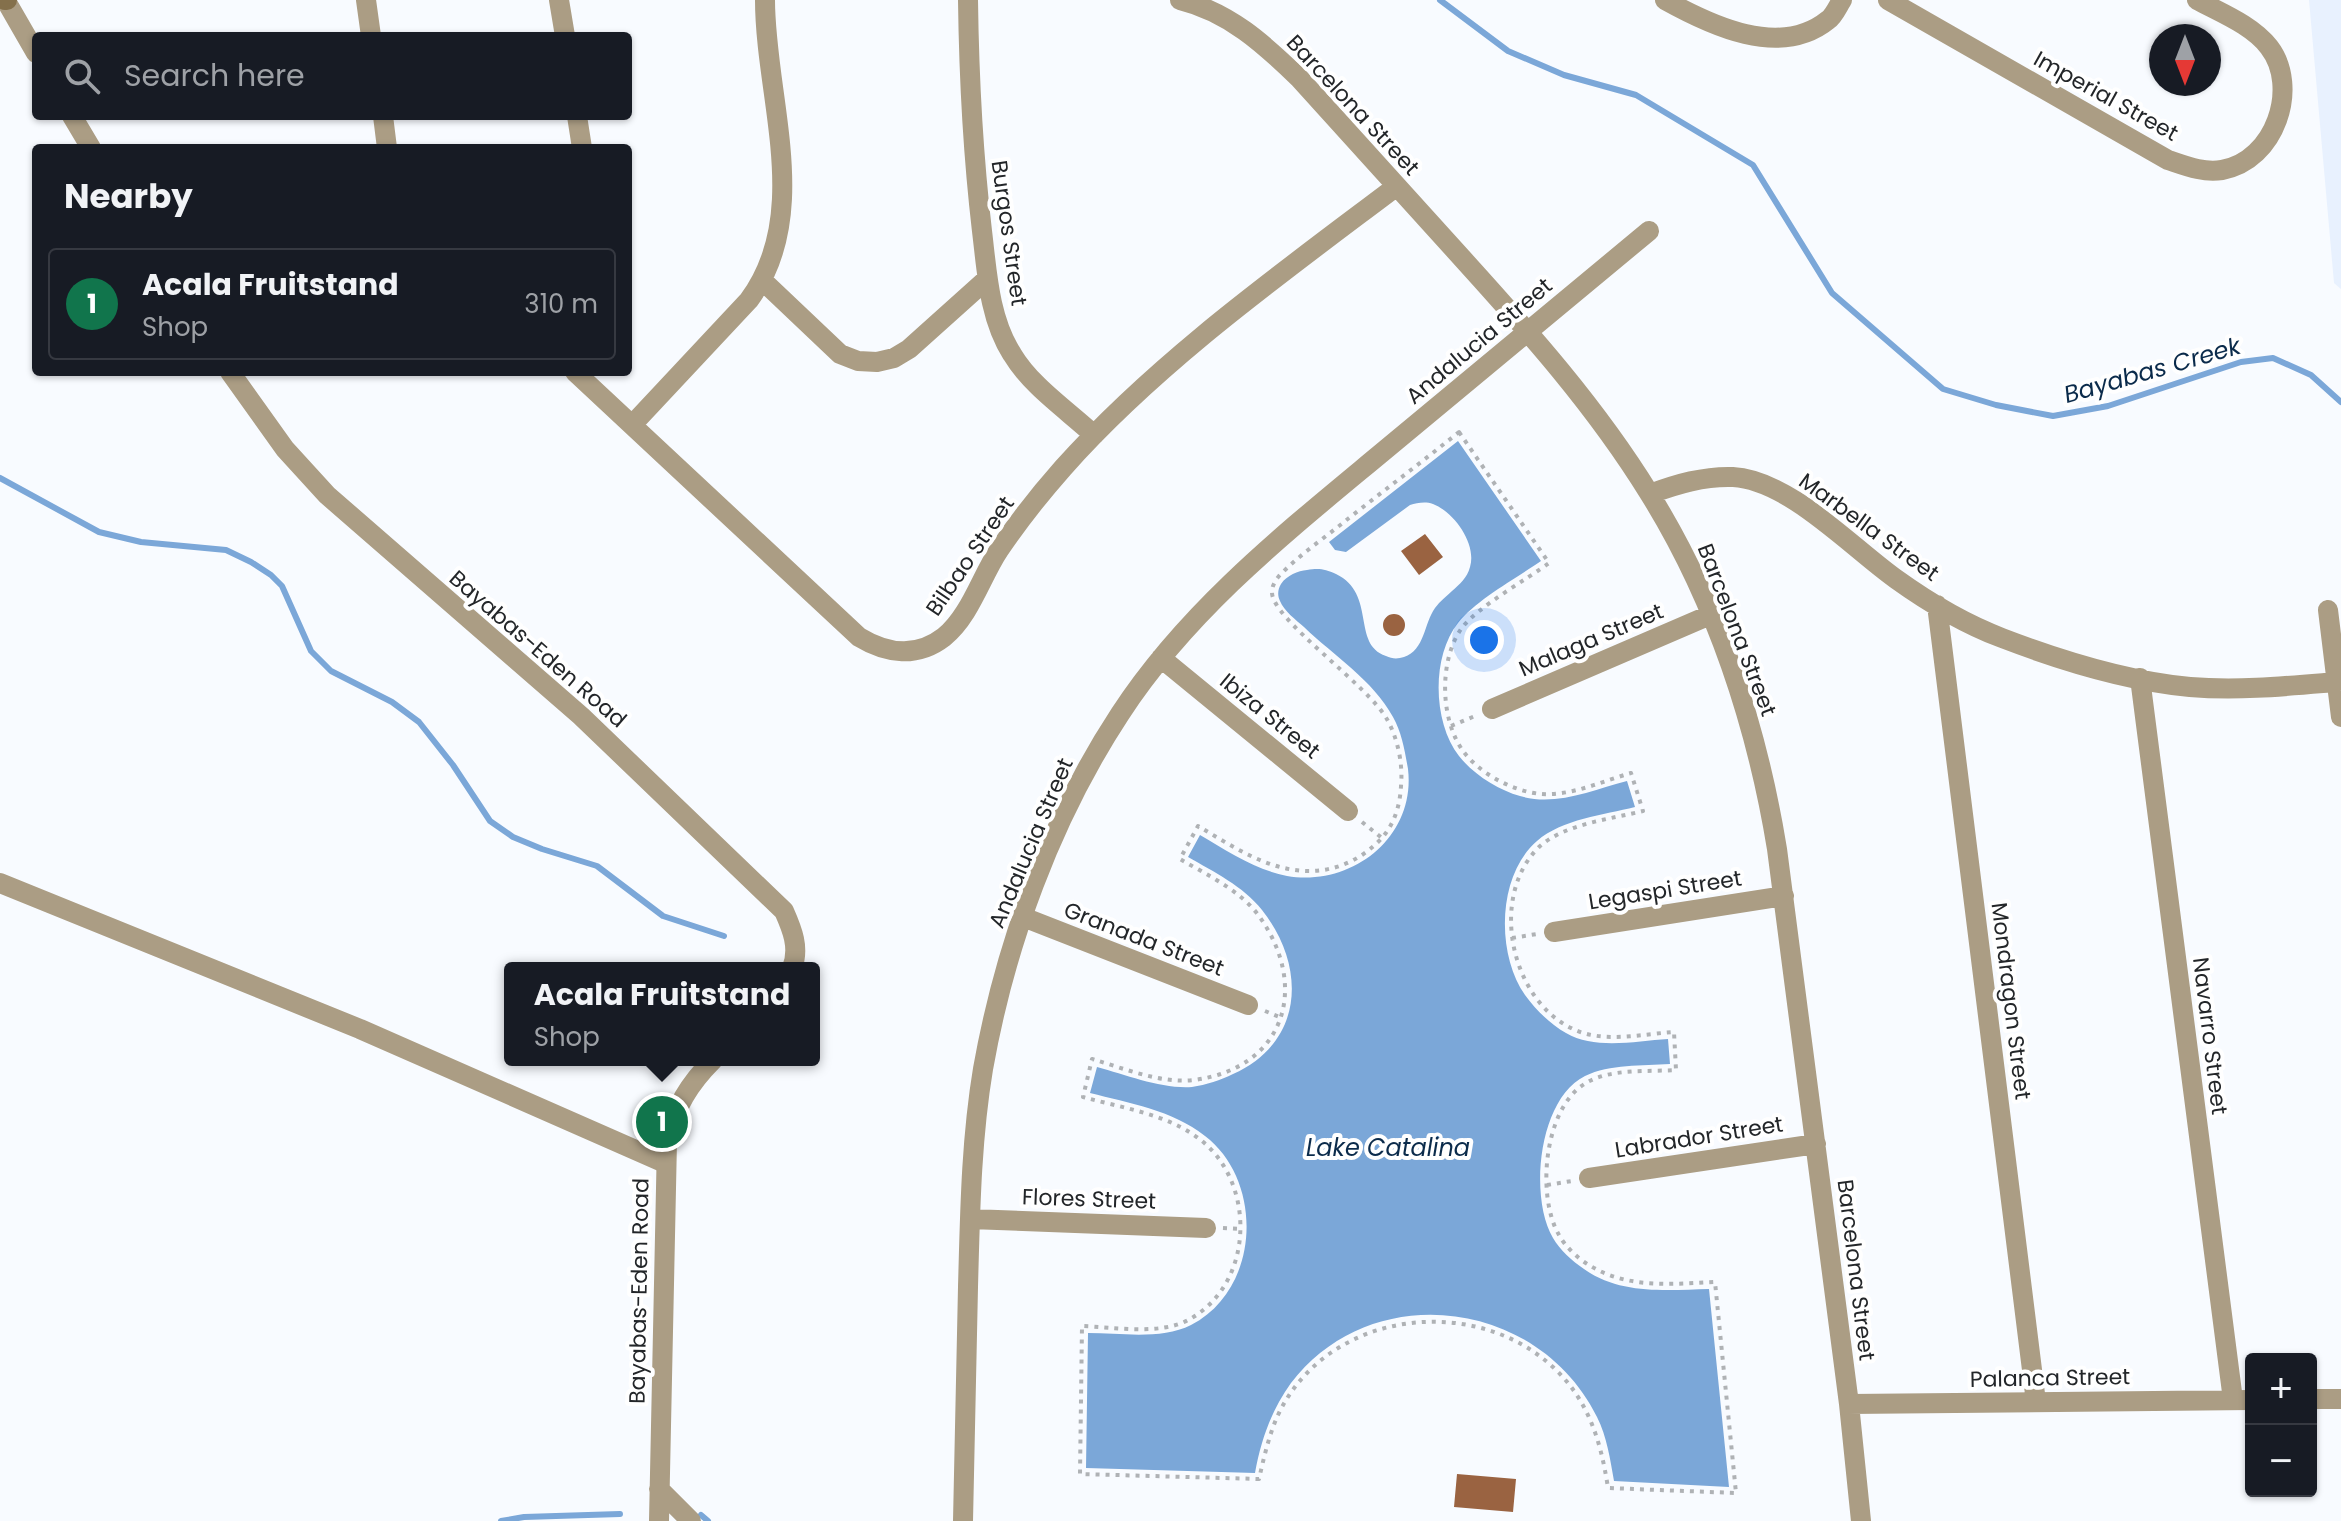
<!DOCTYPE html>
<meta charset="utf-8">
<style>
body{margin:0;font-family:Poppins,sans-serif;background:#242831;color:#f1f3f6}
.controls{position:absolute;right:24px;bottom:24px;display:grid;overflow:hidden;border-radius:8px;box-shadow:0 2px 6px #0004}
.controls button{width:72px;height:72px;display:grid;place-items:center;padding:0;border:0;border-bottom:2px solid #363941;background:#171b24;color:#f1f3f6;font:40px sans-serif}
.compass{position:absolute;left:2149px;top:24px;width:72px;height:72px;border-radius:50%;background:#171b24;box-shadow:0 2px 6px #0004;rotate:180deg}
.you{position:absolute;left:1484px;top:640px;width:28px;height:28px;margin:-20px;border:6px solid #fff;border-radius:50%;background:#1a73e8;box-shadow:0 0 0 12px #1a73e833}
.badge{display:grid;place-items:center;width:52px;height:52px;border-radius:50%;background:#11754c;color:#fff;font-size:26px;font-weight:700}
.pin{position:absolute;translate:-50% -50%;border:4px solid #fff;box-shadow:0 2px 8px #0006}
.popup{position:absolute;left:504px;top:962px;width:316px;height:104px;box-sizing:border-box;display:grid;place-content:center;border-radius:8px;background:#171b24;filter:drop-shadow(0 2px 6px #0005);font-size:26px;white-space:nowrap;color:#9ea1a6}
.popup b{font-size:30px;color:#f1f3f6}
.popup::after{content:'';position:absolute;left:50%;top:100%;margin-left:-16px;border:16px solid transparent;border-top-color:#171b24}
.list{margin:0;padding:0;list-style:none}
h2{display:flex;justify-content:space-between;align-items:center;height:104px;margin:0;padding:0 32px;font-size:34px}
h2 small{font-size:26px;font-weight:400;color:#9ea1a6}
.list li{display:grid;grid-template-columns:52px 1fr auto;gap:24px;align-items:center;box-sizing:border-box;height:112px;margin:0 16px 16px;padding:0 16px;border:2px solid #363941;border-radius:8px}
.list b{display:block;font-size:30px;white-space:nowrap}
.list p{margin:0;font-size:26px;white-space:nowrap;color:#9ea1a6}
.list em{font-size:26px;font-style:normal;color:#9ea1a6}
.icon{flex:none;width:44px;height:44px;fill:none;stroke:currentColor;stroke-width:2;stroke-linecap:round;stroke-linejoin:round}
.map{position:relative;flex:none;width:2341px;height:1521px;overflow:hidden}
.search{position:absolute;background:#171b24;box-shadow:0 2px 6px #0004;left:32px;top:32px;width:600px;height:88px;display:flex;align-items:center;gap:20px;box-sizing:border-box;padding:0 28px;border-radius:8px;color:#9ea1a6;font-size:30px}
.panel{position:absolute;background:#171b24;box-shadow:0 2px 6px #0004;left:32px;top:144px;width:600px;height:232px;border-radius:8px}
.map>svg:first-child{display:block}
.built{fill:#e8f1fe}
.water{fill:#7ba7d8}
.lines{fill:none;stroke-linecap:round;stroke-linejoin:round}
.stream{stroke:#7ba7d8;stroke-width:6}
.building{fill:#9a6341}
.path{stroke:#afb2b5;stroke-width:4;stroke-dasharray:4 6;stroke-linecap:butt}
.minor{stroke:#ab9d84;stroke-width:20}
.tertiary{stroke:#ab9d84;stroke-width:20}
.secondary{stroke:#84704b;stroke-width:20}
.labels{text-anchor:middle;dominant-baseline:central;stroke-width:8;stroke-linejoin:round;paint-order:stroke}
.street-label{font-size:22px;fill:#232629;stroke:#fff}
.water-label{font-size:24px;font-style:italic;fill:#0b2b4b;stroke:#fff}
</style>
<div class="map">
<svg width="2341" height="1521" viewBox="0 0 2341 1521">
<rect width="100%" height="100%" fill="#f8fbff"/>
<path class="built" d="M 2309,0 L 2341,0 L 2341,289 L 2334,283 Z"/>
<path class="water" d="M 1458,441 L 1541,561 C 1515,579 1476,600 1458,623 C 1431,657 1433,723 1459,756 C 1473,774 1498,790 1520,796 C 1555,807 1592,790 1627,781 L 1635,807 C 1604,815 1562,819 1537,841 C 1497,875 1496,954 1525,995 C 1535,1009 1550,1024 1566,1033 C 1595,1050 1636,1041 1668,1039 L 1670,1064 C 1642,1066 1610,1064 1585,1076 C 1538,1099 1529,1198 1553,1238 C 1560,1250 1572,1261 1584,1269 C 1620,1295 1667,1290 1709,1289 L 1729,1487 L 1614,1481 C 1610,1459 1607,1437 1597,1417 C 1539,1299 1372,1277 1291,1383 C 1271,1411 1261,1440 1255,1473 L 1086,1468 L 1088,1333 C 1121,1333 1161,1340 1191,1325 C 1261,1289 1264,1181 1205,1136 C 1172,1110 1129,1103 1090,1093 L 1097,1067 C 1127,1075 1161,1089 1192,1087 C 1206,1085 1221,1080 1233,1074 C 1304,1042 1307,967 1262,910 C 1243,886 1214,872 1188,857 L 1200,835 C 1227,851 1256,870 1287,876 C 1352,887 1416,837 1408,769 C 1405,752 1402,733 1393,717 C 1373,680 1334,656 1304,627 C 1296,620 1284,611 1280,601 C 1277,595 1278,589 1281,584 C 1287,575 1298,571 1307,570 C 1319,568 1325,569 1336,574 C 1377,594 1351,644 1386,656 C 1392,659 1398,659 1404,657 C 1425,650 1424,623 1435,608 C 1440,601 1447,596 1452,591 C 1460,584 1467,578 1470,567 C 1477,544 1454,512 1433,504 C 1425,501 1417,503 1410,505 L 1346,552 L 1335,550 L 1329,542 Z"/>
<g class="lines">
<path class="stream" d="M 1440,0 L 1508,51 L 1564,75 L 1636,95 L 1753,165 L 1832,293 L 1943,389 L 1996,405 L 2053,416 L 2108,406 L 2241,362 L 2273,358 L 2311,375 L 2341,402
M 0,478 L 99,532 L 141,542 L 226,550 L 251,562 L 271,575 L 282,586 L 311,651 L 331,671 L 392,702 L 419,722 L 453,765 L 490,821 L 513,837 L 542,849 L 597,866 L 663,916 L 724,936
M 701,1515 L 708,1521
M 501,1521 L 524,1517 L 620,1514"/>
</g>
<path class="building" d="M 1425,534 L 1443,557 L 1419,575 L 1401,551 Z
M1383 625a11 11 0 1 1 22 0a11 11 0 1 1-22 0Z
M 1457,1474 L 1516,1479 L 1513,1512 L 1454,1507 Z"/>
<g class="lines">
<path class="path" d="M 1459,432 L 1549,563 C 1526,580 1477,607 1461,629 C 1439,661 1440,719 1463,751 C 1480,774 1514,792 1542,794 C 1571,796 1603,781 1631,773 L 1643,811 C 1611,819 1564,824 1539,847 C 1489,896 1510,998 1571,1028 C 1601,1044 1642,1034 1674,1032 L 1676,1070 C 1648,1072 1611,1068 1586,1083 C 1544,1107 1536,1196 1559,1235 C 1565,1246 1578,1259 1589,1265 C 1627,1289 1672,1284 1715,1282 L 1736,1493 L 1608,1488 C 1601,1442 1589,1401 1554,1368 C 1473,1292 1327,1311 1278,1415 C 1269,1435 1264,1457 1259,1479 L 1080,1474 L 1082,1326 C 1114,1327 1161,1336 1190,1319 C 1254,1283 1256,1185 1202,1141 C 1169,1114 1122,1108 1083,1097 L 1092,1059 C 1123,1068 1161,1084 1194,1080 C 1285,1068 1310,987 1259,916 C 1240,890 1207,875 1180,859 L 1198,826 C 1232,846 1268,871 1309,871 C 1336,871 1360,860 1379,841 C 1394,826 1400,806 1401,786 C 1403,764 1398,740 1388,721 C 1370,686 1271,619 1272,592 C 1272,586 1275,581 1279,576 C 1300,554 1326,537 1349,518 C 1386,489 1423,461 1459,432 Z
M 1451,726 L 1475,716
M 1362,822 L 1382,838
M 1512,938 L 1537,934
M 1265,1011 L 1282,1018
M 1547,1185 L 1572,1181
M 1223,1228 L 1241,1229"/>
<path class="minor" d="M 366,0 L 371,36
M 559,0 L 565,36
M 968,0 C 969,77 973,154 982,231 C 987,272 989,318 1012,354 C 1031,386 1067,410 1094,435
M 1180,0 C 1229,12 1264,44 1299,78 C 1353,138 1407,197 1461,257 C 1529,332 1596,407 1649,493 C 1716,600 1757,726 1777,849 L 1849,1404 L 1861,1521
M 1665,0 C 1710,25 1780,59 1828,20 C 1834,16 1838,6 1842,0
M 1888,0 L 2168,160 C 2186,166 2203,173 2222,170 C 2275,161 2300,87 2269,47 C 2252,25 2221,13 2197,0
M 383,116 L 387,148
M 577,116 L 582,148
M 763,281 L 840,354 L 858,361 L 877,362 L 894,358 L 909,349 L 987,279
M 575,372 L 859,637 C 887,654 917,658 944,637 C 970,616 981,577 999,550 C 1018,522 1040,494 1063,468 C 1157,362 1283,272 1397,186
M 632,425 L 749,300 C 813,213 765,98 765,0
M 1650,494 C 1677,484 1704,476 1733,477 C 1789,480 1851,547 1896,579 C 1928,602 1965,624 2002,638 C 2062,661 2127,681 2190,687 C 2239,691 2288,686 2336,682
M 1937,605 L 2036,1402
M 2328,610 L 2341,717
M 1161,658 L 1348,811
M 2140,678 L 2233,1400
M 1492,709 L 1710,615
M 0,883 L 360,1029 L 665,1163
M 1023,917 L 1248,1005
M 1554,932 L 1784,896
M 1589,1178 L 1816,1144
M 970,1219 L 1206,1228
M 2311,1399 L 2341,1399
M 1849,1404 L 2251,1400
M 963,1521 C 965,1443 967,1365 968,1287 C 970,1214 971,1141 983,1069 C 1005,945 1051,819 1120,714 C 1187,611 1285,533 1379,455 C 1469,380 1559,305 1649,231"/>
<path class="tertiary" d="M 6,1 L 36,53
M 72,116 L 91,148
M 230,372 L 285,449 L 327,495 L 581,716 L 784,911 C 792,929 800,948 792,968
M 659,1489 L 691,1521
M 659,1521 L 667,1141 C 675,1107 689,1084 713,1060"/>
<path class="secondary" d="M 5,0 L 7,0"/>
</g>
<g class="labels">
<g class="street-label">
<text transform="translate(2106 96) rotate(29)">Imperial Street</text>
<text transform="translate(1353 105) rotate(47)">Barcelona Street</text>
<text transform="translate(1009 233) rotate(82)">Burgos Street</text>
<text transform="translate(1479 341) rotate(-40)">Andalucia Street</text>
<text transform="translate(1869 527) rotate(36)">Marbella Street</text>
<text transform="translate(970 556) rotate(-56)">Bilbao Street</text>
<text transform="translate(1737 630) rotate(69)">Barcelona Street</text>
<text transform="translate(1591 640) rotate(-23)">Malaga Street</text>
<text transform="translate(538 649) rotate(41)">Bayabas-Eden Road</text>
<text transform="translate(1270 716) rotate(39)">Ibiza Street</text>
<text transform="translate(1031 843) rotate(-67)">Andalucia Street</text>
<text transform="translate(1665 890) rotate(-9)">Legaspi Street</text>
<text transform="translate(1144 939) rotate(21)">Granada Street</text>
<text transform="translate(2011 1001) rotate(83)">Mondragon Street</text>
<text transform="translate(2210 1036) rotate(83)">Navarro Street</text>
<text transform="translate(1699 1137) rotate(-9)">Labrador Street</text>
<text transform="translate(1089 1199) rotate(2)">Flores Street</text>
<text transform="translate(1856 1270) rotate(83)">Barcelona Street</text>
<text transform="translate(639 1291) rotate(-89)">Bayabas-Eden Road</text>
<text transform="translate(2050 1378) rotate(-1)">Palanca Street</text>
</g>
<g class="water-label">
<text transform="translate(2152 370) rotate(-16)">Bayabas Creek</text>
<text x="1388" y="1147">Lake Catalina</text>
</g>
</g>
</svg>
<div class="controls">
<button>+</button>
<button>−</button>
</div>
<svg class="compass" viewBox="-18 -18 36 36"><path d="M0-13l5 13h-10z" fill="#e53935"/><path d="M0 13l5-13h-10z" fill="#9ea1a6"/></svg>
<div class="you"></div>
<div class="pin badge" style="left:662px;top:1122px">1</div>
<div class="popup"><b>Acala Fruitstand</b>Shop</div>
<div class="search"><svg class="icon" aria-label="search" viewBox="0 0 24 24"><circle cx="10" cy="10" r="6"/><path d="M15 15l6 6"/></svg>Search here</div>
<section class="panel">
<h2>Nearby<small></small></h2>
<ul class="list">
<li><span class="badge">1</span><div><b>Acala Fruitstand</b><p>Shop</p></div><em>310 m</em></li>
</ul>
</section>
</div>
